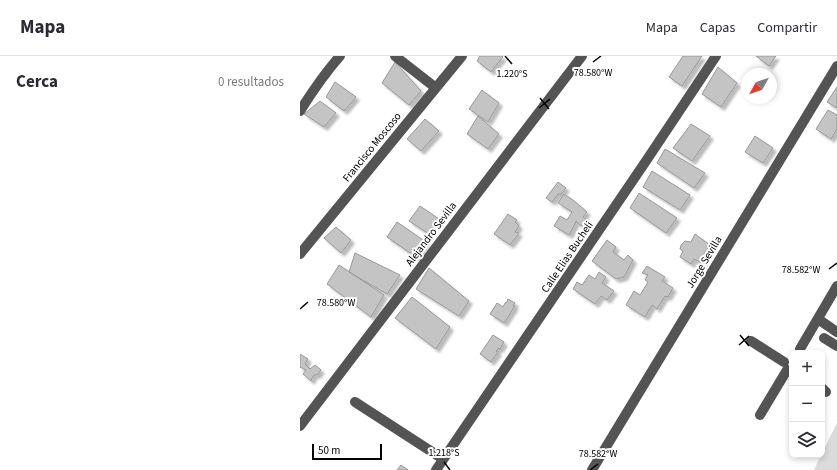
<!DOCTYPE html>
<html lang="es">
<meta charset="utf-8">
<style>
body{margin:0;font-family:"Source Sans 3",sans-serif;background:#f7f7f7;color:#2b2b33}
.controls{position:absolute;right:12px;bottom:12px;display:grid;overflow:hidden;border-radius:8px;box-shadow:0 2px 6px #0003}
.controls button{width:36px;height:36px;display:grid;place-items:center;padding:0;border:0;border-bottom:1px solid #e1e1e2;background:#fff;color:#2b2b33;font:20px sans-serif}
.compass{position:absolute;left:441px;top:12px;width:36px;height:36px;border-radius:50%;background:#fff;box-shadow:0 2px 6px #0003;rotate:230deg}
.scale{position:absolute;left:12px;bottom:10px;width:70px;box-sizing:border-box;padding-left:4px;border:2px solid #000;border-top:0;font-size:11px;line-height:14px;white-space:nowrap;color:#000;-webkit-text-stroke:3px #fff;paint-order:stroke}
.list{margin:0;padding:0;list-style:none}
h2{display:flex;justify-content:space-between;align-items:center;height:52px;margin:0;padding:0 16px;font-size:17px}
h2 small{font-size:13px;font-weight:400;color:#7c7c81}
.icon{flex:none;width:22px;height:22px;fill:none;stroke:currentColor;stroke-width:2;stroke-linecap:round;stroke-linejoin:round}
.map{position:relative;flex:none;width:537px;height:414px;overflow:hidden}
header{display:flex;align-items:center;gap:24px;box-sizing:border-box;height:56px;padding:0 20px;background:#fff;border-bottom:1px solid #e1e1e2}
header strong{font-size:19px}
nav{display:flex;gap:22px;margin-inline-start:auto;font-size:14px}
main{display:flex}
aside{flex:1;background:#fff}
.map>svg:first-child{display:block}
.green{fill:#dbdbdb}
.building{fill:#c4c4c4;stroke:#989898;filter:url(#shadow)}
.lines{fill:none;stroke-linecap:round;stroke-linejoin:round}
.minor{stroke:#545454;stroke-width:10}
.ticks{fill:none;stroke:#000;stroke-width:1.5}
.labels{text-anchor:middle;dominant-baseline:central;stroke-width:4;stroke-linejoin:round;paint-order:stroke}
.street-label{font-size:11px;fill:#000;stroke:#fff}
.ticks-label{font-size:10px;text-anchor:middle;fill:#000;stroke:#fff;stroke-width:4;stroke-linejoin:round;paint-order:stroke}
</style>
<header>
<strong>Mapa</strong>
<nav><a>Mapa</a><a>Capas</a><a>Compartir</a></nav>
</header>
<main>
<aside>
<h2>Cerca<small>0 resultados</small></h2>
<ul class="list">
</ul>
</aside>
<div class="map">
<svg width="537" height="414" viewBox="0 0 537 414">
<defs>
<filter id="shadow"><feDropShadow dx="3.5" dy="3.5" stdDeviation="1" flood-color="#0004"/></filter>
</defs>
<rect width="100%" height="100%" fill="#fff"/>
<path class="green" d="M 537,367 L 537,414 L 514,414 L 521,399 L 522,399 L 522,397 Z"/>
<path class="building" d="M 180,0 L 202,0 L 203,1 L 191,16 L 177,5 Z
M 383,0 L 402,0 L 382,30 L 369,21 Z
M 456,0 L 476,0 L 469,10 Z
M 95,6 L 121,35 L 109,49 L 82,27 Z
M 418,11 L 437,27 L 421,51 L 402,38 Z
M 35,26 L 56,41 L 44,55 L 26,41 Z
M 537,31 L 537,52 L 527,46 Z
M 182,34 L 199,47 L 188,66 L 169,53 Z
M 20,45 L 36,57 L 24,71 L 4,58 Z
M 528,54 L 537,59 L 537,73 L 531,83 L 516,73 Z
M 178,60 L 199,78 L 188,93 L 167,78 Z
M 125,63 L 139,75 L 121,95 L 107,83 Z
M 391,68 L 410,80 L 392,105 L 373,92 Z
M 455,80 L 473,92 L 463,107 L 445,96 Z
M 365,93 L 405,117 L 394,132 L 357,107 Z
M 352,115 L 390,139 L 380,154 L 343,131 Z
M 258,126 L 266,132 L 261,138 L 258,138 L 252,146 L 246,142 Z
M 339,137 L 377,162 L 366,177 L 330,152 Z
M 264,138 L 273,144 L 287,156 L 283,161 L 286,163 L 281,170 L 276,165 L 273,172 L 269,179 L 254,170 L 260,160 L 267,164 L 272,156 L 258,147 Z
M 120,150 L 139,163 L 129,178 L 109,165 Z
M 208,158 L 217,164 L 215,166 L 219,170 L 215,176 L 219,177 L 210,189 L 194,178 Z
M 97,166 L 126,186 L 116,201 L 87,181 Z
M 36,171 L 51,184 L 41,197 L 24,182 Z
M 395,178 L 410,189 L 404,198 L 406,199 L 402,207 L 394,203 L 391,208 L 380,201 L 383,195 L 380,193 L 381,189 L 385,185 L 391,186 Z
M 307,184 L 316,191 L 313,196 L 324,204 L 328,199 L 333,204 L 324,221 L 316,223 L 292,205 Z
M 55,197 L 100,219 L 87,238 L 49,216 Z
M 39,209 L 84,239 L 71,261 L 27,228 Z
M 347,210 L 365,221 L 362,225 L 373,232 L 368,241 L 365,240 L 357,253 L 352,249 L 345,261 L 326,249 L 334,235 L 340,239 L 348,226 L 345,224 L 348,219 L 342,217 Z
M 129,212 L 169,245 L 159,260 L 116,233 Z
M 299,216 L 306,221 L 302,227 L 314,235 L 307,244 L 301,240 L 295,248 L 273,233 L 277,226 L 282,229 L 289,219 L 295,223 Z
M 112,241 L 150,271 L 136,293 L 95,262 Z
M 208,243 L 215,247 L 213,250 L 215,250 L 204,267 L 190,258 L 197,247 L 203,251 L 205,247 L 207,246 Z
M 193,279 L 204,286 L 200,293 L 199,292 L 196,295 L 198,296 L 191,306 L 180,298 Z
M 0,298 L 8,303 L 5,308 L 10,313 L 15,309 L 21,314 L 18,318 L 13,320 L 11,325 L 3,318 L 6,314 L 0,311 L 0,312 Z
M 101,409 L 108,414 L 97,414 Z"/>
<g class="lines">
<path class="minor" d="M 95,0 L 136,32
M 0,55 C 12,36 25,17 40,0
M 0,198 L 162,0
M 518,263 L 537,276
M 524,282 L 537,290
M 451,285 L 484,306
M 500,293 L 537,230
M 522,332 L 526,336
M 55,346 L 143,403
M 460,359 L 487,314
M 0,370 L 282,0
M 136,414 L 346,105 L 416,0
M 292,414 L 537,10"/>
</g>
<path class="ticks" d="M 205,0 L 212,8M 293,6 L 301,0M 240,42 L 249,53M 239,52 L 250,43M 529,213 L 537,207M 0,253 L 8,246M 440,279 L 449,290M 439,289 L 449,280M 144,406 L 150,414M 290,414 L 298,408"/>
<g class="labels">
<g class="street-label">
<text transform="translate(72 91) rotate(-51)">Francisco Moscoso</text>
<text transform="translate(131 178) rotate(-53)">Alejandro Sevilla</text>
<text transform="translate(267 201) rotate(-56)">Calle Elias Bucheli</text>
<text transform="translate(404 206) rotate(-59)">Jorge Sevilla</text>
</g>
</g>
<g class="ticks-label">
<text x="293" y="20">78.580°W</text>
<text x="212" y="21">1.220°S</text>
<text x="501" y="217">78.582°W</text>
<text x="36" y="250">78.580°W</text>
<text x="144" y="400">1.218°S</text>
<text x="298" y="401">78.582°W</text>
</g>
</svg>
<div class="controls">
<button>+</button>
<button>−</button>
<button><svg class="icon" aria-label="layers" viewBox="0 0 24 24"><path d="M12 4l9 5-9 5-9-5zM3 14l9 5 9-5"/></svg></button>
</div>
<svg class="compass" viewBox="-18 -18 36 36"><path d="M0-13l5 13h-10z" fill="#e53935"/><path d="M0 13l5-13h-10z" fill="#7c7c81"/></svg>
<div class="scale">50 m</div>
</div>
</main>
